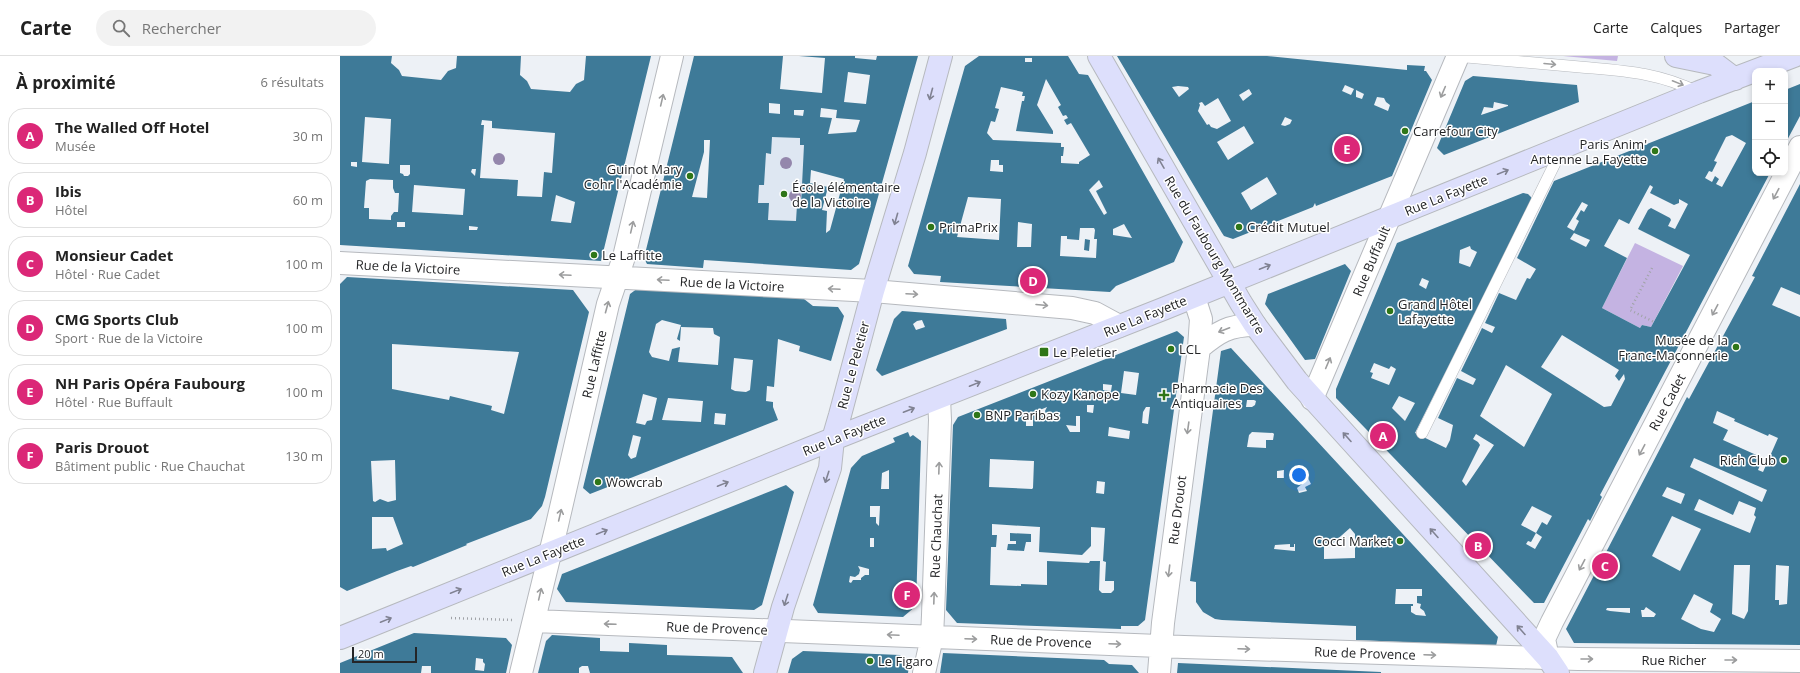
<!DOCTYPE html>
<html lang="fr">
<meta charset="utf-8">
<style>
body{margin:0;font-family:"Open Sans",sans-serif;background:#f2f2f2;color:#222}
.controls{position:absolute;right:12px;top:12px;display:grid;overflow:hidden;border-radius:8px;box-shadow:0 2px 6px #0003}
.controls button{width:36px;height:36px;display:grid;place-items:center;padding:0;border:0;border-bottom:1px solid #e0e0e0;background:#fff;color:#222;font:20px sans-serif}
.scale{position:absolute;left:12px;bottom:10px;width:65px;box-sizing:border-box;padding-left:4px;border:2px solid #242527;border-top:0;font-size:11px;line-height:14px;white-space:nowrap;color:#242527;-webkit-text-stroke:3px #fff;paint-order:stroke}
.you{position:absolute;left:959px;top:419px;width:14px;height:14px;margin:-10px;border:3px solid #fff;border-radius:50%;background:#1a73e8;box-shadow:0 0 0 6px #1a73e833}
.badge{display:grid;place-items:center;width:26px;height:26px;border-radius:50%;background:#db2777;color:#fff;font-size:13px;font-weight:700}
.pin{position:absolute;translate:-50% -50%;border:2px solid #fff;box-shadow:0 1px 4px #0006}
.list{margin:0;padding:0;list-style:none}
h2{display:flex;justify-content:space-between;align-items:center;height:52px;margin:0;padding:0 16px;font-size:17px}
h2 small{font-size:13px;font-weight:400;color:#767676}
.list li{display:grid;grid-template-columns:26px 1fr auto;gap:12px;align-items:center;box-sizing:border-box;height:56px;margin:0 8px 8px;padding:0 8px;border:1px solid #e0e0e0;border-radius:16px}
.list b{display:block;font-size:15px;white-space:nowrap}
.list p{margin:0;font-size:13px;white-space:nowrap;color:#767676}
.list em{font-size:13px;font-style:normal;color:#767676}
.icon{flex:none;width:22px;height:22px;fill:none;stroke:currentColor;stroke-width:2;stroke-linecap:round;stroke-linejoin:round}
.map{position:relative;flex:none;width:1460px;height:617px;overflow:hidden}
header{display:flex;align-items:center;gap:24px;box-sizing:border-box;height:56px;padding:0 20px;background:#fff;border-bottom:1px solid #e0e0e0}
header strong{font-size:19px}
nav{display:flex;gap:22px;margin-inline-start:auto;font-size:14px}
.search{width:280px;height:36px;background:#f2f2f2;display:flex;align-items:center;gap:10px;box-sizing:border-box;padding:0 14px;border-radius:22px;color:#767676;font-size:15px}
main{display:flex}
aside{flex:1;background:#fff}
.map>svg:first-child{display:block}
.built{fill:#dee7f2}
.green{fill:#c4b3e2}
.building{fill:#3e7a98;fill-rule:evenodd}
.lines{fill:none;stroke-linecap:round;stroke-linejoin:round}
.lane-casing{stroke:#b6b9be;stroke-width:12}
.street-casing{stroke:#b6b9be;stroke-width:24}
.secondary-casing{stroke:#b6b9be;stroke-width:24}
.path{stroke:#a0a3a7;stroke-width:2.5;stroke-dasharray:1 3;stroke-linecap:butt}
.lane{stroke:#fff;stroke-width:11}
.street{stroke:#fff;stroke-width:22}
.secondary{stroke:#dddffc;stroke-width:22}
.tree{fill:#9487ac}
.oneway{stroke:#9c9d9e}
.oneway2{stroke:#808292}
.poi-dot{fill:#2f7618;stroke:#fff;stroke-width:1.5}
.labels{text-anchor:middle;dominant-baseline:central;stroke-width:3;stroke-linejoin:round;paint-order:stroke}
.poi-label{font-size:13px;fill:#242527;stroke:#fff;text-anchor:start}
.street-label{font-size:13px;fill:#242527;stroke:#fff}
</style>
<header>
<strong>Carte</strong>
<div class="search"><svg class="icon" aria-label="search" viewBox="0 0 24 24"><circle cx="10" cy="10" r="6"/><path d="M15 15l6 6"/></svg>Rechercher</div>
<nav><a>Carte</a><a>Calques</a><a>Partager</a></nav>
</header>
<main>
<aside>
<h2>À proximité<small>6 résultats</small></h2>
<ul class="list">
<li><span class="badge">A</span><div><b>The Walled Off Hotel</b><p>Musée</p></div><em>30 m</em></li>
<li><span class="badge">B</span><div><b>Ibis</b><p>Hôtel</p></div><em>60 m</em></li>
<li><span class="badge">C</span><div><b>Monsieur Cadet</b><p>Hôtel · Rue Cadet</p></div><em>100 m</em></li>
<li><span class="badge">D</span><div><b>CMG Sports Club</b><p>Sport · Rue de la Victoire</p></div><em>100 m</em></li>
<li><span class="badge">E</span><div><b>NH Paris Opéra Faubourg</b><p>Hôtel · Rue Buffault</p></div><em>100 m</em></li>
<li><span class="badge">F</span><div><b>Paris Drouot</b><p>Bâtiment public · Rue Chauchat</p></div><em>130 m</em></li>
</ul>
</aside>
<div class="map">
<svg width="1460" height="617" viewBox="0 0 1460 617">
<rect width="100%" height="100%" fill="#edf1f6"/>
<path class="built" d="M 423,56 L 474,60 L 465,211 L 414,208 Z"/>
<path class="green" d="M 1223,0 L 1278,0 L 1277,5 Z
M 1295,187 L 1343,210 L 1311,271 L 1302,269 L 1300,272 L 1262,252 Z"/>
<path class="building" d="M 0,0 L 52,0 L 51,7 L 59,14 L 62,20 L 101,24 L 108,15 L 116,12 L 117,0 L 181,0 L 180,19 L 187,25 L 191,33 L 230,36 L 236,28 L 244,24 L 246,0 L 311,0 L 261,205 L 0,189 ZM 25,61 L 51,63 L 49,108 L 22,106 ZM 142,64 L 152,65 L 152,72 L 215,77 L 212,117 L 204,116 L 202,141 L 177,140 L 178,124 L 140,122 L 144,69 L 141,69 ZM 11,106 L 17,106 L 17,111 L 11,110 ZM 60,109 L 70,109 L 70,118 L 68,120 L 64,120 L 63,118 L 60,117 ZM 132,113 L 136,113 L 135,120 L 131,116 ZM 30,123 L 53,124 L 53,132 L 55,137 L 59,137 L 58,156 L 54,156 L 51,160 L 51,164 L 29,163 L 29,152 L 24,152 L 26,125 ZM 74,129 L 125,133 L 123,159 L 72,156 ZM 216,139 L 235,146 L 231,167 L 211,165 ZM 57,166 L 65,166 L 65,171 L 57,171 ZM 129,170 L 138,171 L 137,174 L 129,174 Z
M 354,0 L 443,0 L 440,33 L 482,37 L 485,2 L 459,0 L 515,0 L 515,2 L 536,4 L 537,0 L 578,0 L 519,208 L 511,214 L 364,204 L 363,212 L 307,208 L 304,202 ZM 508,16 L 530,19 L 526,48 L 504,46 ZM 429,47 L 440,48 L 440,58 L 429,57 ZM 481,52 L 497,54 L 496,62 L 520,64 L 516,76 L 488,78 L 492,62 L 480,61 ZM 454,54 L 464,54 L 463,60 L 454,59 ZM 432,81 L 460,82 L 460,89 L 464,89 L 461,149 L 457,149 L 456,165 L 428,164 L 429,147 L 418,147 L 419,129 L 424,129 L 426,97 L 431,98 ZM 364,84 L 370,84 L 367,142 L 352,141 L 364,96 ZM 471,114 L 504,123 L 490,174 L 486,177 L 487,155 L 482,154 L 488,131 L 470,127 Z
M 639,0 L 728,0 L 739,18 L 748,19 L 843,186 L 834,206 L 776,230 L 770,236 L 600,226 L 601,220 L 574,218 L 568,210 L 625,10 ZM 685,2 L 692,2 L 692,6 L 685,6 ZM 706,23 L 721,49 L 718,51 L 723,60 L 726,59 L 728,62 L 724,64 L 727,69 L 731,67 L 750,99 L 739,106 L 739,108 L 721,107 L 721,100 L 723,100 L 724,91 L 721,91 L 721,87 L 653,84 L 647,77 L 651,65 L 655,66 L 659,53 L 655,52 L 661,31 L 683,36 L 682,40 L 685,40 L 684,45 L 682,45 L 676,75 L 713,78 L 713,75 L 697,49 ZM 651,104 L 659,104 L 659,109 L 663,109 L 663,116 L 650,115 ZM 759,124 L 763,131 L 756,135 L 767,157 L 764,159 L 749,134 ZM 628,141 L 661,143 L 659,184 L 617,181 ZM 678,166 L 692,168 L 691,191 L 677,191 ZM 784,168 L 792,182 L 773,179 L 773,173 ZM 740,172 L 754,172 L 755,174 L 754,183 L 757,183 L 756,202 L 720,200 L 721,180 L 727,180 L 727,183 L 739,184 Z
M 777,0 L 927,0 L 1067,14 L 1067,9 L 1085,10 L 1084,15 L 1086,15 L 1092,24 L 1052,120 L 976,150 L 975,147 L 973,151 L 893,183 L 884,180 L 882,177 ZM 1005,29 L 1014,33 L 1011,39 L 1002,35 ZM 838,30 L 848,31 L 849,33 L 839,41 L 832,31 ZM 909,33 L 912,38 L 903,45 L 899,39 ZM 1016,34 L 1024,38 L 1022,43 L 1016,41 ZM 1037,41 L 1044,42 L 1046,46 L 1050,49 L 1048,55 L 1034,49 ZM 878,42 L 891,65 L 877,73 L 871,71 L 869,68 L 867,69 L 858,55 L 860,49 L 859,47 L 862,46 L 865,50 ZM 945,61 L 952,64 L 950,68 L 945,70 L 941,69 ZM 904,70 L 914,87 L 888,104 L 877,86 ZM 927,121 L 937,138 L 911,154 L 901,137 Z
M 1133,20 L 1237,29 L 1239,46 L 1104,99 L 1097,92 L 1125,25 ZM 1154,46 L 1168,49 L 1168,50 L 1141,59 L 1144,51 L 1153,52 Z
M 1460,28 L 1460,60 L 1445,88 L 1445,34 Z
M 1415,45 L 1415,117 L 1430,117 L 1260,439 L 1262,441 L 1250,465 L 1248,463 L 1204,547 L 1194,547 L 996,342 L 996,333 L 1057,187 L 1183,137 L 1188,138 L 1191,141 L 1192,144 L 1075,377 L 1106,392 L 1110,384 L 1113,369 L 1098,362 L 1117,322 L 1133,329 L 1136,323 L 1121,315 L 1142,272 L 1152,277 L 1155,271 L 1145,267 L 1159,237 L 1176,244 L 1187,222 L 1190,223 L 1196,213 L 1177,202 L 1214,125 ZM 1392,79 L 1406,87 L 1382,131 L 1376,128 L 1379,123 L 1375,120 L 1372,126 L 1365,122 L 1369,115 L 1372,116 L 1377,106 L 1374,105 L 1386,81 ZM 1310,129 L 1313,131 L 1310,137 L 1334,149 L 1339,147 L 1339,143 L 1348,148 L 1335,173 L 1328,170 L 1331,164 L 1330,162 L 1311,152 L 1308,154 L 1298,173 L 1350,199 L 1311,271 L 1302,269 L 1300,272 L 1262,252 L 1287,202 L 1264,190 L 1279,163 L 1289,168 ZM 1242,146 L 1248,149 L 1244,156 L 1241,154 L 1236,163 L 1239,165 L 1234,175 L 1227,171 ZM 1234,177 L 1250,184 L 1246,191 L 1230,183 ZM 1130,190 L 1131,193 L 1137,196 L 1130,211 L 1119,207 L 1120,194 ZM 1082,222 L 1089,225 L 1086,233 L 1079,229 ZM 1072,255 L 1075,256 L 1074,259 L 1078,261 L 1076,264 L 1070,261 ZM 1222,279 L 1279,314 L 1275,320 L 1279,325 L 1284,318 L 1285,323 L 1271,350 L 1264,351 L 1201,311 ZM 1034,307 L 1049,313 L 1051,310 L 1056,313 L 1049,329 L 1031,322 L 1033,317 L 1030,316 ZM 1166,309 L 1212,338 L 1184,391 L 1140,360 ZM 1059,340 L 1075,347 L 1065,365 L 1052,352 ZM 1136,378 L 1154,389 L 1126,430 L 1122,425 L 1140,389 L 1138,386 L 1133,383 ZM 1192,450 L 1212,460 L 1207,469 L 1202,466 L 1196,477 L 1202,481 L 1195,493 L 1186,488 L 1188,485 L 1191,486 L 1196,477 L 1181,469 Z
M 1460,128 L 1460,239 L 1441,231 L 1432,249 L 1460,261 L 1460,589 L 1234,587 L 1226,573 L 1347,341 L 1349,343 L 1415,221 L 1412,220 ZM 1377,355 L 1395,363 L 1394,365 L 1428,380 L 1429,378 L 1438,382 L 1423,416 L 1418,414 L 1423,402 L 1383,384 L 1388,374 L 1373,367 ZM 1354,402 L 1427,434 L 1422,446 L 1350,411 ZM 1327,431 L 1345,438 L 1341,448 L 1322,440 ZM 1359,443 L 1393,459 L 1399,445 L 1416,452 L 1414,459 L 1416,461 L 1410,477 L 1354,454 ZM 1332,460 L 1361,473 L 1340,515 L 1312,500 ZM 1394,509 L 1410,509 L 1408,555 L 1404,563 L 1392,558 ZM 1436,509 L 1449,510 L 1447,548 L 1439,549 L 1439,544 L 1435,544 ZM 1354,538 L 1373,548 L 1370,556 L 1381,563 L 1374,576 L 1361,573 L 1341,563 ZM 1306,551 L 1316,558 L 1314,561 L 1302,561 L 1301,554 L 1304,554 ZM 1267,552 L 1290,552 L 1290,557 L 1270,555 L 1266,554 Z
M 745,183 L 750,184 L 749,195 L 744,194 Z
M 1005,208 L 1011,215 L 975,303 L 965,304 L 925,248 L 928,238 Z
M 7,221 L 233,234 L 249,256 L 205,441 L 202,450 L 191,463 L 126,488 L 127,489 L 73,511 L 71,510 L 57,515 L 7,535 L 0,531 L 0,228 ZM 52,288 L 179,296 L 164,358 L 151,354 L 152,350 L 110,340 L 109,344 L 52,333 ZM 55,404 L 56,444 L 48,446 L 40,443 L 35,446 L 33,445 L 31,405 ZM 32,461 L 53,461 L 63,488 L 47,495 L 46,492 L 32,493 Z
M 298,232 L 464,243 L 473,250 L 498,251 L 504,260 L 491,305 L 459,295 L 460,290 L 438,283 L 434,331 L 427,330 L 426,345 L 433,346 L 433,351 L 438,364 L 250,438 L 243,432 L 290,238 ZM 322,264 L 341,269 L 337,283 L 340,285 L 341,271 L 373,272 L 374,278 L 380,281 L 378,309 L 338,306 L 340,291 L 332,293 L 329,305 L 312,301 L 309,296 L 316,268 ZM 394,302 L 413,304 L 410,334 L 406,336 L 395,335 L 391,333 ZM 303,338 L 317,342 L 312,364 L 307,365 L 305,369 L 296,367 ZM 328,342 L 363,345 L 361,366 L 322,364 ZM 375,357 L 386,358 L 385,369 L 374,368 ZM 293,379 L 301,381 L 296,401 L 291,403 L 288,399 Z
M 562,255 L 666,263 L 667,273 L 542,320 L 536,314 L 554,263 ZM 582,264 L 585,271 L 576,274 L 573,268 L 577,265 Z
M 837,275 L 844,281 L 805,564 L 798,570 L 781,570 L 781,573 L 617,567 L 606,554 L 613,369 L 618,361 ZM 784,315 L 799,317 L 796,339 L 781,337 ZM 763,328 L 772,329 L 771,335 L 763,334 ZM 747,349 L 754,349 L 753,357 L 747,356 ZM 707,351 L 705,355 L 706,358 L 695,358 L 695,356 ZM 806,351 L 810,351 L 808,368 L 802,367 L 803,356 ZM 686,357 L 693,358 L 693,370 L 686,370 ZM 736,360 L 740,360 L 740,376 L 730,376 L 726,369 L 736,370 ZM 769,371 L 790,375 L 789,383 L 768,380 ZM 650,403 L 694,405 L 693,432 L 692,433 L 649,431 ZM 757,425 L 765,426 L 764,438 L 756,437 ZM 652,468 L 700,471 L 699,496 L 742,499 L 751,490 L 751,471 L 765,472 L 763,505 L 766,506 L 765,525 L 774,525 L 774,534 L 771,537 L 762,537 L 759,534 L 760,505 L 750,505 L 749,507 L 707,505 L 707,529 L 681,528 L 681,530 L 650,529 L 651,491 L 656,491 L 657,479 L 652,479 Z
M 891,292 L 1158,581 L 1156,590 L 1016,584 L 1016,570 L 882,564 L 875,563 L 863,556 L 856,546 L 856,526 L 850,525 L 881,295 ZM 907,344 L 914,344 L 916,345 L 915,349 L 912,351 L 906,351 ZM 912,376 L 933,377 L 934,378 L 933,384 L 926,384 L 926,392 L 907,391 L 909,379 ZM 944,414 L 944,422 L 937,422 L 937,415 ZM 967,420 L 971,428 L 965,431 L 967,435 L 959,437 L 957,432 L 962,428 L 962,422 ZM 1010,472 L 1015,478 L 1015,502 L 984,503 L 984,487 L 993,487 ZM 950,488 L 950,491 L 954,491 L 954,488 L 955,488 L 955,495 L 934,493 L 935,489 ZM 1056,533 L 1082,533 L 1082,540 L 1077,540 L 1077,547 L 1081,548 L 1080,552 L 1084,555 L 1086,560 L 1076,559 L 1071,556 L 1071,550 L 1073,550 L 1073,548 L 1055,548 Z
M 568,376 L 570,381 L 573,379 L 581,385 L 576,550 L 563,561 L 478,557 L 473,549 L 511,412 L 522,400 L 555,386 L 553,382 ZM 549,414 L 549,433 L 541,433 L 542,417 ZM 530,450 L 540,450 L 539,470 L 536,467 L 536,461 L 530,461 ZM 530,482 L 534,482 L 534,491 L 530,491 ZM 518,510 L 529,513 L 529,519 L 525,519 L 521,522 L 521,524 L 513,524 L 511,527 L 509,526 L 510,520 L 515,521 L 519,518 L 520,514 Z
M 446,429 L 454,436 L 422,549 L 414,554 L 226,546 L 217,533 L 222,518 Z
M 670,477 L 691,478 L 691,486 L 686,486 L 684,495 L 667,494 L 668,488 L 676,488 L 676,485 L 670,485 Z
M 74,577 L 166,582 L 172,589 L 166,617 L 91,617 L 91,610 L 82,610 L 81,617 L 0,617 L 0,607 ZM 136,602 L 143,603 L 143,606 L 145,608 L 144,615 L 135,614 Z
M 212,579 L 260,582 L 260,595 L 289,596 L 289,587 L 327,589 L 327,599 L 392,601 L 403,617 L 250,617 L 248,610 L 242,610 L 239,612 L 239,617 L 198,617 L 206,585 Z
M 463,595 L 560,599 L 569,610 L 568,617 L 448,617 L 452,603 Z
M 603,597 L 764,604 L 769,608 L 792,609 L 799,617 L 600,617 Z
M 838,607 L 1041,616 L 1041,617 L 837,617 Z"/>
<g class="lines">
<defs>
<path id="lane" d="M 1115,0 C 1157,4 1198,7 1240,11 C 1284,15 1317,16 1358,36
M 1082,377 L 1222,93"/>
<path id="street" d="M 0,207 L 533,235 L 732,252 L 755,257 L 779,270
M 859,292 C 878,276 889,269 915,269
M 972,343 L 1118,0
M 194,565 L 844,591 L 1238,603 L 1460,605
M 1208,602 L 1204,583 L 1212,566 L 1460,91
M 181,617 L 217,469 L 268,248 L 284,201 L 332,0
M 584,617 L 592,581 L 593,559 L 600,364 L 599,342
M 819,617 L 823,567 L 859,292 L 861,263 L 854,241"/>
<path id="secondary" d="M 759,0 L 901,247 L 915,269 L 957,325 L 1208,602 L 1218,617
M 1336,0 L 1375,8 L 1395,23
M 0,582 L 493,383 L 823,253 L 1359,36 L 1454,0
M 425,617 L 443,551 L 490,412 L 493,383 L 500,359 L 533,235 L 575,97 L 601,0"/>
</defs>
<use href="#lane" class="lane-casing"/>
<use href="#street" class="street-casing"/>
<use href="#secondary" class="secondary-casing"/>
<path class="path" d="M 1312,212 L 1290,254 L 1314,266
M 111,562 L 172,564"/>
<use href="#lane" class="lane"/>
<use href="#street" class="street"/>
<use href="#secondary" class="secondary"/>
</g>
<g class="tree">
<circle cx="159" cy="103" r="6"/>
<circle cx="446" cy="107" r="6"/>
<circle cx="455" cy="140" r="6"/>
</g>
<defs><path id="oneway-shaft" d="M-6 0H5M1.5-3L5.5 0L1.5 3" fill="none" stroke-width="1.6" stroke-linecap="round" stroke-linejoin="round"/></defs>
<g class="oneway">
<use href="#oneway-shaft" transform="translate(1210 8) rotate(5)"/>
<use href="#oneway-shaft" transform="translate(1338 27) rotate(22)"/>
<use href="#oneway-shaft" transform="translate(1103 36) rotate(113)"/>
<use href="#oneway-shaft" transform="translate(322 44) rotate(-77)"/>
<use href="#oneway-shaft" transform="translate(1436 138) rotate(118)"/>
<use href="#oneway-shaft" transform="translate(292 171) rotate(-77)"/>
<use href="#oneway-shaft" transform="translate(225 219) rotate(-177)"/>
<use href="#oneway-shaft" transform="translate(323 224) rotate(-177)"/>
<use href="#oneway-shaft" transform="translate(494 233) rotate(-177)"/>
<use href="#oneway-shaft" transform="translate(572 238) rotate(3)"/>
<use href="#oneway-shaft" transform="translate(702 249) rotate(5)"/>
<use href="#oneway-shaft" transform="translate(267 251) rotate(-75)"/>
<use href="#oneway-shaft" transform="translate(1375 254) rotate(118)"/>
<use href="#oneway-shaft" transform="translate(884 274) rotate(159)"/>
<use href="#oneway-shaft" transform="translate(988 307) rotate(-67)"/>
<use href="#oneway-shaft" transform="translate(848 372) rotate(98)"/>
<use href="#oneway-shaft" transform="translate(1302 394) rotate(118)"/>
<use href="#oneway-shaft" transform="translate(599 412) rotate(-88)"/>
<use href="#oneway-shaft" transform="translate(220 459) rotate(-77)"/>
<use href="#oneway-shaft" transform="translate(1242 509) rotate(118)"/>
<use href="#oneway-shaft" transform="translate(829 515) rotate(97)"/>
<use href="#oneway-shaft" transform="translate(200 538) rotate(-77)"/>
<use href="#oneway-shaft" transform="translate(594 542) rotate(-88)"/>
<use href="#oneway-shaft" transform="translate(270 568) rotate(-178)"/>
<use href="#oneway-shaft" transform="translate(553 579) rotate(-177)"/>
<use href="#oneway-shaft" transform="translate(631 583) rotate(2)"/>
<use href="#oneway-shaft" transform="translate(775 588) rotate(2)"/>
<use href="#oneway-shaft" transform="translate(904 593) rotate(2)"/>
<use href="#oneway-shaft" transform="translate(1090 599) rotate(2)"/>
<use href="#oneway-shaft" transform="translate(1247 603)"/>
<use href="#oneway-shaft" transform="translate(1391 604)"/>
</g>
<g class="oneway2">
<use href="#oneway-shaft" transform="translate(591 38) rotate(105)"/>
<use href="#oneway-shaft" transform="translate(821 107) rotate(-120)"/>
<use href="#oneway-shaft" transform="translate(1163 116) rotate(-22)"/>
<use href="#oneway-shaft" transform="translate(556 163) rotate(106)"/>
<use href="#oneway-shaft" transform="translate(925 211) rotate(-22)"/>
<use href="#oneway-shaft" transform="translate(635 328) rotate(-22)"/>
<use href="#oneway-shaft" transform="translate(569 354) rotate(-21)"/>
<use href="#oneway-shaft" transform="translate(1007 381) rotate(-132)"/>
<use href="#oneway-shaft" transform="translate(487 421) rotate(108)"/>
<use href="#oneway-shaft" transform="translate(383 428) rotate(-22)"/>
<use href="#oneway-shaft" transform="translate(262 476) rotate(-22)"/>
<use href="#oneway-shaft" transform="translate(1094 477) rotate(-132)"/>
<use href="#oneway-shaft" transform="translate(116 535) rotate(-22)"/>
<use href="#oneway-shaft" transform="translate(446 544) rotate(108)"/>
<use href="#oneway-shaft" transform="translate(46 564) rotate(-22)"/>
<use href="#oneway-shaft" transform="translate(1181 574) rotate(-132)"/>
</g>
<g class="poi-dot">
<circle cx="1065" cy="75" r="4"/>
<circle cx="1315" cy="95" r="4"/>
<circle cx="350" cy="120" r="4"/>
<circle cx="444" cy="138" r="4"/>
<circle cx="591" cy="171" r="4"/>
<circle cx="899" cy="171" r="4"/>
<circle cx="254" cy="199" r="4"/>
<circle cx="1050" cy="255" r="4"/>
<circle cx="1396" cy="291" r="4"/>
<circle cx="831" cy="293" r="4"/>
<rect x="699" y="291" width="10" height="10" rx="2"/>
<circle cx="693" cy="338" r="4"/>
<path d="M822 333h4v4h4v4h-4v4h-4v-4h-4v-4h4z"/>
<circle cx="637" cy="359" r="4"/>
<circle cx="1444" cy="404" r="4"/>
<circle cx="258" cy="426" r="4"/>
<circle cx="1060" cy="485" r="4"/>
<circle cx="530" cy="605" r="4"/>
</g>
<g class="labels">
<g class="poi-label">
<text x="1073" y="75">Carrefour City</text>
<text x="1307" y="88" text-anchor="end">Paris Anim'<tspan x="1307" dy="15">Antenne La Fayette</tspan></text>
<text x="342" y="113" text-anchor="end">Guinot Mary<tspan x="342" dy="15">Cohr l'Académie</tspan></text>
<text x="452" y="131">École élémentaire<tspan x="452" dy="15">de la Victoire</tspan></text>
<text x="599" y="171">PrimaPrix</text>
<text x="907" y="171">Crédit Mutuel</text>
<text x="262" y="199">Le Laffitte</text>
<text x="1058" y="248">Grand Hôtel<tspan x="1058" dy="15">Lafayette</tspan></text>
<text x="1388" y="284" text-anchor="end">Musée de la<tspan x="1388" dy="15">Franc-Maçonnerie</tspan></text>
<text x="839" y="293">LCL</text>
<text x="713" y="296">Le Peletier</text>
<text x="832" y="332">Pharmacie Des<tspan x="832" dy="15">Antiquaires</tspan></text>
<text x="701" y="338">Kozy Kanope</text>
<text x="645" y="359">BNP Paribas</text>
<text x="1436" y="404" text-anchor="end">Rich Club</text>
<text x="266" y="426">Wowcrab</text>
<text x="1052" y="485" text-anchor="end">Cocci Market</text>
<text x="538" y="605">Le Figaro</text>
</g>
<g class="street-label">
<text transform="translate(1106 139) rotate(-22)">Rue La Fayette</text>
<text transform="translate(875 199) rotate(59)">Rue du Faubourg Montmartre</text>
<text transform="translate(1031 205) rotate(-67)">Rue Buffault</text>
<text transform="translate(68 211) rotate(3)">Rue de la Victoire</text>
<text transform="translate(392 228) rotate(3)">Rue de la Victoire</text>
<text transform="translate(805 260) rotate(-22)">Rue La Fayette</text>
<text transform="translate(254 308) rotate(-77)">Rue Laffitte</text>
<text transform="translate(513 309) rotate(-75)">Rue Le Peletier</text>
<text transform="translate(1327 346) rotate(-62)">Rue Cadet</text>
<text transform="translate(504 379) rotate(-22)">Rue La Fayette</text>
<text transform="translate(837 454) rotate(-83)">Rue Drouot</text>
<text transform="translate(596 480) rotate(-88)">Rue Chauchat</text>
<text transform="translate(203 500) rotate(-22)">Rue La Fayette</text>
<text transform="translate(377 572) rotate(2)">Rue de Provence</text>
<text transform="translate(701 585) rotate(2)">Rue de Provence</text>
<text transform="translate(1025 597) rotate(2)">Rue de Provence</text>
<text x="1334" y="604">Rue Richer</text>
</g>
</g>
</svg>
<div class="controls">
<button>+</button>
<button>−</button>
<button><svg class="icon" aria-label="locate" viewBox="0 0 24 24"><circle cx="12" cy="12" r="6"/><path d="M12 2v4M12 18v4M2 12h4M18 12h4"/></svg></button>
</div>
<div class="scale">20 m</div>
<div class="you"></div>
<div class="pin badge" style="left:1043px;top:380px">A</div>
<div class="pin badge" style="left:1138px;top:490px">B</div>
<div class="pin badge" style="left:1265px;top:510px">C</div>
<div class="pin badge" style="left:693px;top:225px">D</div>
<div class="pin badge" style="left:1007px;top:93px">E</div>
<div class="pin badge" style="left:567px;top:539px">F</div>
</div>
</main>
